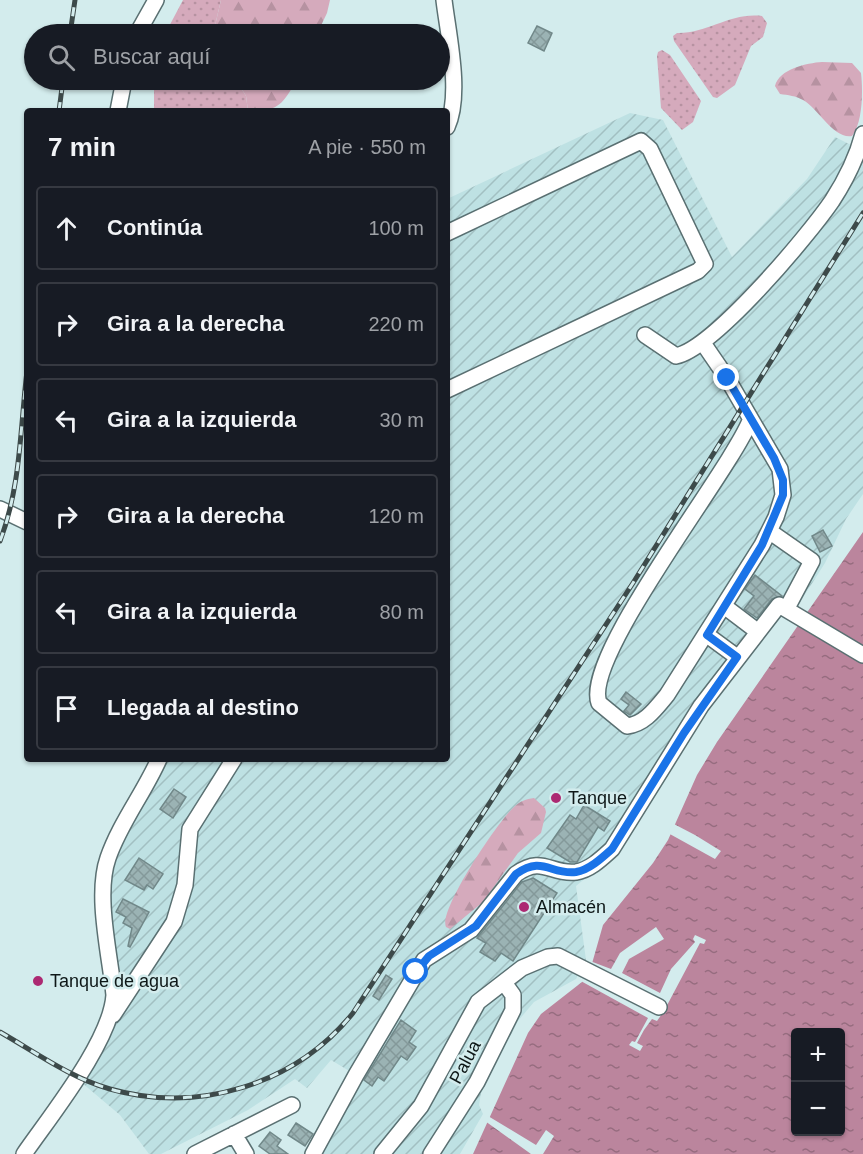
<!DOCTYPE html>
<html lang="es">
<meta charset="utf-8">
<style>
body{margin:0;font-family:Helvetica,sans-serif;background:#242831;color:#f1f3f6}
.controls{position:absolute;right:18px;bottom:18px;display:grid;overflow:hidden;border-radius:6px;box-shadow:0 2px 4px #0004}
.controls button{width:54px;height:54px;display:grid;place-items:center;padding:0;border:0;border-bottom:2px solid #363941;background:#171b24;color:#f1f3f6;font:30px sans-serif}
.stop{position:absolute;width:18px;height:18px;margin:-14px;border:4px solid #1a73e8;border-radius:50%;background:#fff}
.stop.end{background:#1a73e8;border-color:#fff;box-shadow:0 2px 6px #0008}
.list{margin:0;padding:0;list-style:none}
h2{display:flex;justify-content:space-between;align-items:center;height:78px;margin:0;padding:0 24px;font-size:26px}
h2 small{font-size:20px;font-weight:400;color:#9ea1a6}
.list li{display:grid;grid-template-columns:39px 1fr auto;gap:18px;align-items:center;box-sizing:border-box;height:84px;margin:0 12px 12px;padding:0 12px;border:2px solid #363941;border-radius:6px}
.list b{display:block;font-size:22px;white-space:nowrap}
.list em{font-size:20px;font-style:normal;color:#9ea1a6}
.icon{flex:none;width:33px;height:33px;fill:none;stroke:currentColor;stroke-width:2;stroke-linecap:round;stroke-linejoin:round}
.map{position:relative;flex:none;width:863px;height:1154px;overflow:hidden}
.search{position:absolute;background:#171b24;box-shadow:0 2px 4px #0004;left:24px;top:24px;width:426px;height:66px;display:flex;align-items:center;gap:15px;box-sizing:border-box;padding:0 21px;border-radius:33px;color:#9ea1a6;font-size:22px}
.panel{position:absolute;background:#171b24;box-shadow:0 2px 4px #0004;left:24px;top:108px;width:426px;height:654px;border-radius:6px}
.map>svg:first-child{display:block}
.industrial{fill:url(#industrial-furrows)}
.grass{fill:url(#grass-dots)}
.forest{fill:url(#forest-firs)}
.water{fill:url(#water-ripples);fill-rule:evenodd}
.pier{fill:#d3eced}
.building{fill:url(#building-cross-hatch);stroke:#718889;stroke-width:1.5}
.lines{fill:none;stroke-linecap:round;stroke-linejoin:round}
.minor-casing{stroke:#5a7072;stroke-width:18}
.minor{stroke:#fff;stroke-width:15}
.rail-casing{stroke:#3d4a4a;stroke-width:5}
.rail{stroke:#d3eced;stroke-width:3;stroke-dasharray:9;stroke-linecap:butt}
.route{stroke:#1a73e8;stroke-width:8}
.poi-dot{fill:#ac2972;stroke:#d3eced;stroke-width:2}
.labels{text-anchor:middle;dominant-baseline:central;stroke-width:5;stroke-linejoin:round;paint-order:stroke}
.poi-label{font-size:18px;fill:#0e1717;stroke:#d3eced;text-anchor:start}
.street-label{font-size:18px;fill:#0e1717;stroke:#d3eced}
</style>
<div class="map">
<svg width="863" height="1154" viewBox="0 0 863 1154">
<defs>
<pattern id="industrial-furrows" width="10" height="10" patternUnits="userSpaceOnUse" patternTransform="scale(1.5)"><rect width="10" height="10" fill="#bee1e3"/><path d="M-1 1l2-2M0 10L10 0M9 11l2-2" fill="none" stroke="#a2c0c2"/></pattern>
<pattern id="grass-dots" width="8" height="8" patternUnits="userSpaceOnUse" patternTransform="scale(1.5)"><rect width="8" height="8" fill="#d5aabc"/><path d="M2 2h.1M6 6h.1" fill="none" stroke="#b692a1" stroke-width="1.8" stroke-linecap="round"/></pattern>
<pattern id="forest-firs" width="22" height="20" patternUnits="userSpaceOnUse" patternTransform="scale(1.5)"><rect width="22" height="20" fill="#d5aabc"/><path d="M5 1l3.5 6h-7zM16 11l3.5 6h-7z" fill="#b692a1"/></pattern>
<pattern id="water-ripples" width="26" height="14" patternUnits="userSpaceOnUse" patternTransform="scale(1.5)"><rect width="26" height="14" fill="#bb859d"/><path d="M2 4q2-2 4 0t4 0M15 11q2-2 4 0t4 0" fill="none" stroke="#966c7f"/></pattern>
<pattern id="building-cross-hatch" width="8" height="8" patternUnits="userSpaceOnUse" patternTransform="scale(1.5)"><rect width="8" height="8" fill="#9bb3b4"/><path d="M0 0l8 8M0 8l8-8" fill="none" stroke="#84999a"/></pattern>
</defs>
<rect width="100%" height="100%" fill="#d3eced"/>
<path class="industrial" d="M 630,113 L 663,120 L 732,257 L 807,179 L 835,137 L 863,151 L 863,494 L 846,519 L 825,563 L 790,618 L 783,614 L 719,692 L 618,851 L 576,886 L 586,960 L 576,979 L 534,1002 L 518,1021 L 481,1093 L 479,1105 L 483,1114 L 460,1154 L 313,1154 L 356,1075 L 331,1060 L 307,1088 L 295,1079 L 248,1110 L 161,1154 L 149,1154 L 120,1115 L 75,1077 L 108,1023 L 105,869 L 161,759 L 447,759 L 447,199 Z"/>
<path class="grass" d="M 183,0 L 221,0 L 213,34 L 165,34 Z
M 762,16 L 767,23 L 763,37 L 751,46 L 735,85 L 717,98 L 713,97 L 674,41 L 673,36 L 677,33 C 706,34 731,12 762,16 Z
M 662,50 L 670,55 L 701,101 L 693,122 L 682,130 L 661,108 L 657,56 L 658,52 Z
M 154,80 L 236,80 L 246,96 L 248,111 L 154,111 Z"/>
<path class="forest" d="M 221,0 L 330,0 L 327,13 L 317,34 L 213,34 Z
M 822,62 L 852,63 L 861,73 C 863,90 863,122 852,136 C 833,139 819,109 803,100 C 796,96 788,95 780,94 L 775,86 C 779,69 807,63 822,62 Z
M 236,80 L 297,80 C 281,106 279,111 248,111 L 246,96 Z
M 534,798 L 545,808 L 546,812 L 541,833 L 518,853 L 483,902 L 450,929 L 446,927 C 438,911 498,821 514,807 C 520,801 526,799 534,798 Z"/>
<path class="water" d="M 863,532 L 863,1154 L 473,1154 L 528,1033 L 541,1014 L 582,982 L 591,967 L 603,925 L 653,863 L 668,840 L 697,775 L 717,742 ZM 796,1032 L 840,1032 L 840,1132 L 796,1132 Z"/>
<path class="pier" d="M 672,823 L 695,835 L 721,851 L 715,859 L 668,833 Z
M 656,927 L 664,939 L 629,959 L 622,973 L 660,993 L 671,969 L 695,942 L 693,939 L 695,935 L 706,940 L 704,944 L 700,943 L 664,1011 L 657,1021 L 652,1019 L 644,1030 L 637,1043 L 643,1046 L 640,1051 L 629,1045 L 632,1041 L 635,1042 L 648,1018 L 579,980 L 590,961 L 611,969 L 620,953 Z
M 488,1116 L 536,1145 L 546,1130 L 554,1136 L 543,1154 L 531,1154 L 485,1121 Z"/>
<path class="building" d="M 537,26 L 552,33 L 544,51 L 528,43 Z
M 823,530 L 832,546 L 820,552 L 812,536 Z
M 755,575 L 782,596 L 772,599 L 757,618 L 744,609 L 754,596 L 745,589 Z
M 626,692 L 641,704 L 630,715 L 624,711 L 629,705 L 621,699 Z
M 174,789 L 186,797 L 173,818 L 160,809 Z
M 584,805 L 610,821 L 604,831 L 598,827 L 577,862 L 570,862 L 547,848 L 570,815 L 576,819 Z
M 139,858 L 163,874 L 153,889 L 147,885 L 144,890 L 125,880 Z
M 533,878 L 557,893 L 513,961 L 501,953 L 495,961 L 480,952 L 486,943 L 477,938 L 522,882 Z
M 123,899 L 149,912 L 130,947 L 128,946 L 132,928 L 123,923 L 126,917 L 116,912 Z
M 386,975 L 392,979 L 379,1000 L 373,996 Z
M 401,1020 L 416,1031 L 409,1042 L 416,1047 L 407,1060 L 401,1056 L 384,1081 L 378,1077 L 372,1086 L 364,1080 Z
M 296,1123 L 313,1134 L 305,1146 L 288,1135 Z
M 270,1132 L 281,1140 L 277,1146 L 288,1154 L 270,1154 L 259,1146 Z"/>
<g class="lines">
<defs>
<path id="minor" d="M 444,0 C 448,34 462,95 447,127
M 137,34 L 156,0
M 118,111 L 124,80
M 447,233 L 641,141 L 650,149 L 705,264 L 698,271 L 447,390
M 645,335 L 676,356 C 714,348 808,236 832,201 C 845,181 857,157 863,134
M 703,343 L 727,378 L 780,469 L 783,495 L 776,517 L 762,545 L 667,695 C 656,708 645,724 627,726 L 599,703 C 582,657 727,476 750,421
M 0,509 L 27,522
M 769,531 L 812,561 L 787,608
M 724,606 L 757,631
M 707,635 L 737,657
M 113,1015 L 174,922 L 185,885 L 190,829 L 234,759
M 234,1134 L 246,1154
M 24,1154 C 51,1115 111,1041 114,995 C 110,955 95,895 108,858 C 120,823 144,793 159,759
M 195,1154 L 292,1105
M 313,1154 L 356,1075 L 424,960 L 471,930 L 516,874 C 543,855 550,875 576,872 C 590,870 602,858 612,849 L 701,706 L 779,605 L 863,655
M 382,1154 L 421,1106 L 478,1002 L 522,968 L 548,957 L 558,956 L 659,1007
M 431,1154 L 477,1082 L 513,1010 L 513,995 L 505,984"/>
</defs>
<use href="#minor" class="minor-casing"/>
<use href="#minor" class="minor"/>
<defs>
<path id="rail" d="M 70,34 L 75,0
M 59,111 L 63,80
M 0,541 C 21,486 20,429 27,371
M 0,1032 C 35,1052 71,1078 110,1089 C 198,1114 295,1085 353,1013 L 633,583 L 863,213"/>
</defs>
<use href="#rail" class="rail-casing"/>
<use href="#rail" class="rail"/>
</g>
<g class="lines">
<path class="route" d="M 416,972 L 429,956 L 476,926 L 516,874 C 543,855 550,875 576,872 C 589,870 602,858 612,849 L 684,733 L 737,657 L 707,635 L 762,545 L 783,495 L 783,480 L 774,458 L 727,378"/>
</g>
<g class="poi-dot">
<circle cx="556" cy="798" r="6"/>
<circle cx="524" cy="907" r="6"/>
<circle cx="38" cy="981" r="6"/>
</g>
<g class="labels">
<g class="poi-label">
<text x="568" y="798">Tanque</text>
<text x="536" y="907">Almacén</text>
<text x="50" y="981">Tanque de agua</text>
</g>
<g class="street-label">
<text transform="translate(465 1062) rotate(-62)">Palua</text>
</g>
</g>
</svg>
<div class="controls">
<button>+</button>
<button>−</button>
</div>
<div class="stop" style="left:416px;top:972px"></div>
<div class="stop end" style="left:727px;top:378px"></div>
<div class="search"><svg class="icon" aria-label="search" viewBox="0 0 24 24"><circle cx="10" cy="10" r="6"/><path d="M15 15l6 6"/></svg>Buscar aquí</div>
<section class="panel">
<h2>7 min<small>A pie · 550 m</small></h2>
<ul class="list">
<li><svg class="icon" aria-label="ahead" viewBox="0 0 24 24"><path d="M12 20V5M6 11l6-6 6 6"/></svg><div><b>Continúa</b></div><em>100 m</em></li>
<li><svg class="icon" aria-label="right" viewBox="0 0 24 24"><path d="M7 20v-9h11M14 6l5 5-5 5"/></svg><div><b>Gira a la derecha</b></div><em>220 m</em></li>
<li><svg class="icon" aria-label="left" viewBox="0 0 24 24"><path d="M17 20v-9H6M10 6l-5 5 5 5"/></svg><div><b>Gira a la izquierda</b></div><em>30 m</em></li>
<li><svg class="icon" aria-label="right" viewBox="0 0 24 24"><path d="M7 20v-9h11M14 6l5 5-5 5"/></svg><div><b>Gira a la derecha</b></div><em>120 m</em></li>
<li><svg class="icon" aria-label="left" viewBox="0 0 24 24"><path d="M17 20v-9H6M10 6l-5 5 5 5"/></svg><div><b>Gira a la izquierda</b></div><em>80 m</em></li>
<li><svg class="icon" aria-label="arrive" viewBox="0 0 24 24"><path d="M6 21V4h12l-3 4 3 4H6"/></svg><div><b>Llegada al destino</b></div></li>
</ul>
</section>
</div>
